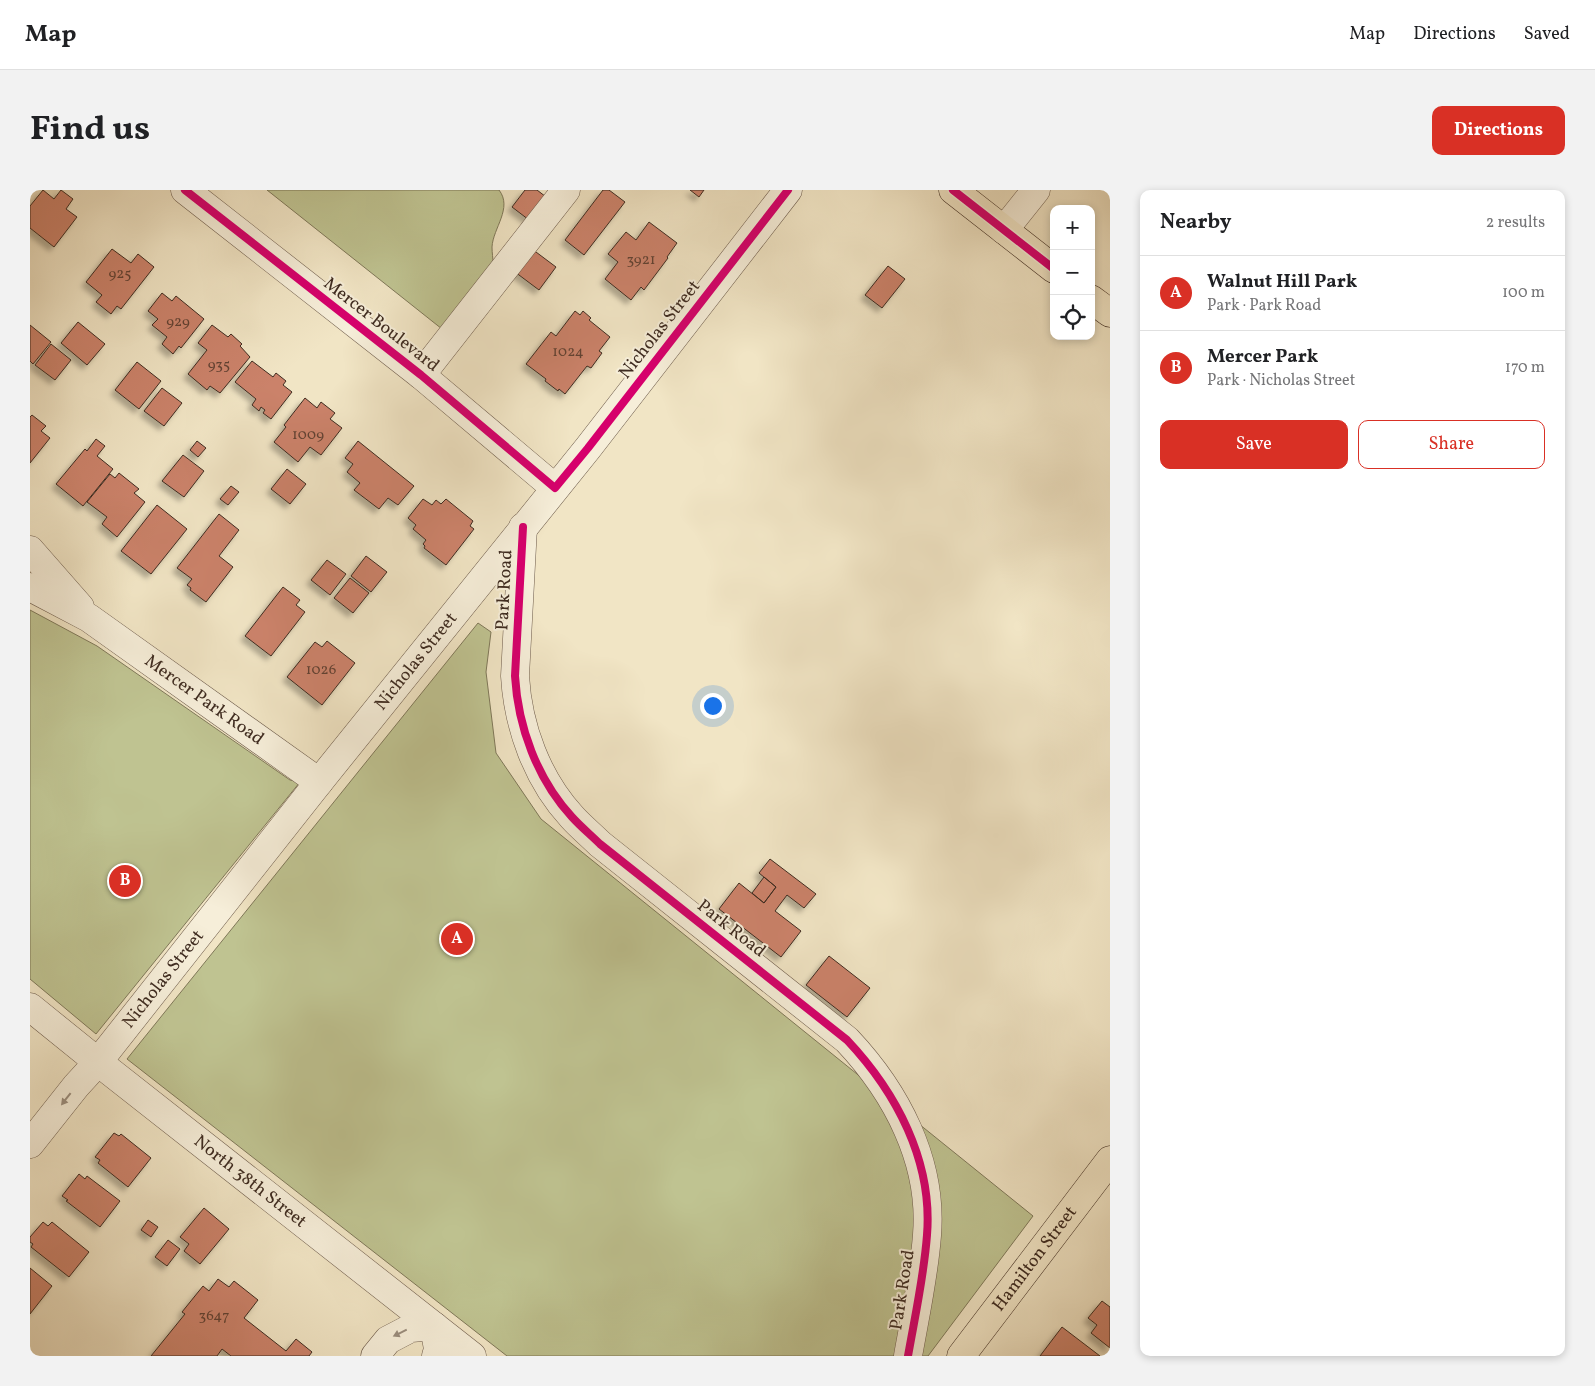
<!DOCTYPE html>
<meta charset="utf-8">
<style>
body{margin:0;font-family:Vollkorn,serif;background:#f2f2f2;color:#202124}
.controls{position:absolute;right:15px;top:15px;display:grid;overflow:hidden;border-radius:10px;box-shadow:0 2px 8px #0003}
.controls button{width:45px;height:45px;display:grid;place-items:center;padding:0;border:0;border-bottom:1px solid #e0e0e0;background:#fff;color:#202124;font:25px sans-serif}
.you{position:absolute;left:682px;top:515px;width:18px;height:18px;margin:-12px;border:4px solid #fff;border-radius:50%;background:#1a73e8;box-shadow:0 0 0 8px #1a73e833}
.badge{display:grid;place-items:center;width:32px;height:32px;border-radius:50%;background:#d93025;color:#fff;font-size:16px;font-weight:700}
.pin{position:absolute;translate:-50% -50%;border:2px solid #fff;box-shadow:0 1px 5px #0006}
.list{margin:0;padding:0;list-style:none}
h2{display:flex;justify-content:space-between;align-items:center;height:65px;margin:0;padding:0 20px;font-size:21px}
h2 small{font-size:16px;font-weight:400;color:#757577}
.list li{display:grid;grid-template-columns:32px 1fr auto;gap:15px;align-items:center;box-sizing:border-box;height:75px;padding:0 20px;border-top:1px solid #e0e0e0}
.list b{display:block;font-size:19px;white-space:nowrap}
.list p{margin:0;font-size:16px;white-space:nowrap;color:#757577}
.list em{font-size:16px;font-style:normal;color:#757577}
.actions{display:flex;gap:10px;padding:15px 20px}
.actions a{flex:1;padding:11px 0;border:1px solid #d93025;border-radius:10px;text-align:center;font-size:18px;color:#d93025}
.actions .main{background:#d93025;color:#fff}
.icon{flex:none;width:28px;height:28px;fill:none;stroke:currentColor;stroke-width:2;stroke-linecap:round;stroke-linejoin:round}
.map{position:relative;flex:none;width:1080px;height:1166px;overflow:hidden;border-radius:10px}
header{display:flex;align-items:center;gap:30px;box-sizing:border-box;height:70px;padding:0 25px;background:#fff;border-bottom:1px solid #e0e0e0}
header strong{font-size:24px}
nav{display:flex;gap:28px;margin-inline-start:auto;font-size:18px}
.intro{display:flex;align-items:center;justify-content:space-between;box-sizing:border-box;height:120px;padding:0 30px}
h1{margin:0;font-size:35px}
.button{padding:12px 22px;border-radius:10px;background:#d93025;color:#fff;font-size:18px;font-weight:700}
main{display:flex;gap:30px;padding:0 30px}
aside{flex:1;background:#fff;border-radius:10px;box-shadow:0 2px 8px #0003}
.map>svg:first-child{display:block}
.green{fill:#bfc391;stroke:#7f7859}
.building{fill:#cb826a;stroke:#3f2c21;filter:url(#shadow)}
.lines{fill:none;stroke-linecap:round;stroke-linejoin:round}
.minor-casing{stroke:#6c5a4a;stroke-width:29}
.major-casing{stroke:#3f2c21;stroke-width:29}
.minor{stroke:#f6eed9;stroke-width:28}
.major{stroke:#f1e5c5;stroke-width:28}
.cycleway-casing{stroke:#f6eed9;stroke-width:11}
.cycleway{stroke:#d6006c;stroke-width:8}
.oneway{fill:#9a8d7d}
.labels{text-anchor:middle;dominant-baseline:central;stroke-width:4;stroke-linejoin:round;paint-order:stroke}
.number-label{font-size:15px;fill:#624233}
.street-label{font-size:18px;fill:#3f2c21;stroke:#f6eed9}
</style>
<header>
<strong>Map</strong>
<nav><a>Map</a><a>Directions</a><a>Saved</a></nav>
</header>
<div class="intro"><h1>Find us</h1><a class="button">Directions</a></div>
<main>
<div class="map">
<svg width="1080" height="1166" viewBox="0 0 1080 1166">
<defs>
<filter id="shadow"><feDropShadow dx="-4.5" dy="4.5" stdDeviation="2.5" flood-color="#0004"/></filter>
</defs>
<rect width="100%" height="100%" fill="#f1e5c5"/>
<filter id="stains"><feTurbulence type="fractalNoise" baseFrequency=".004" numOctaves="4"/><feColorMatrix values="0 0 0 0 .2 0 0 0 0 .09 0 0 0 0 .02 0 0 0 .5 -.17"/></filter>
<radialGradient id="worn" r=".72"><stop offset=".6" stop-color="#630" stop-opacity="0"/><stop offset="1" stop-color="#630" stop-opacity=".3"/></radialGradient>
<path class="green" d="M 237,0 L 469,0 C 483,18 463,38 462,57 C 462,63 463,68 463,73 L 412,139 Z
M 0,420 L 67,456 L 260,590 L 270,592 L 66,844 L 0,789 Z
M 448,433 L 461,442 L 456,482 L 466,563 L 511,629 L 1003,1026 L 898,1166 L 477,1166 L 97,869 Z"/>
<path class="building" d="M 13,0 L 24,9 L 31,0 L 43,9 L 36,19 L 47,27 L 24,57 L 0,38 L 0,16 Z
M 495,0 L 507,0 L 520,10 L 503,33 L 482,17 Z
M 573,0 L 579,0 L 595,12 L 554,65 L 535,50 Z
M 660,0 L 674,0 L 669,7 Z
M 619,32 L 647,53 L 637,67 L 638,68 L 614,100 L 611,97 L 601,110 L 575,89 L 588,72 L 578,64 L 596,42 L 606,50 Z
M 82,59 L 101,73 L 108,64 L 124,77 L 91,119 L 87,116 L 81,124 L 66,112 L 72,105 L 56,92 Z
M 502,59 L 526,77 L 509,100 L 485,82 Z
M 858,76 L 875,89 L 852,118 L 835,105 Z
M 132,103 L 142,111 L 146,106 L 174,129 L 151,158 L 149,156 L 143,164 L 132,154 L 137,147 L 122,135 L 128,129 L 118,121 Z
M 545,121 L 550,125 L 553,121 L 561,128 L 559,130 L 580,147 L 569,161 L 572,163 L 561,178 L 557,176 L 535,204 L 529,199 L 528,201 L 515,191 L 516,189 L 496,174 L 521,142 L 526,146 Z
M 48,132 L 75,154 L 57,175 L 31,153 Z
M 0,135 L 21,152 L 3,174 L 0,171 Z
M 182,135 L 198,147 L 201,144 L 212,154 L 210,156 L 220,167 L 190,203 L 180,196 L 177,200 L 158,184 L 177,160 L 168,153 Z
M 21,154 L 41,170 L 25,190 L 5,175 Z
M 222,171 L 243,187 L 246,183 L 256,191 L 253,195 L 262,202 L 241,229 L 233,223 L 235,220 L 231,217 L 229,221 L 222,215 L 226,209 L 205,192 Z
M 107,172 L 131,191 L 109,219 L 85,200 Z
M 132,198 L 152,213 L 134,236 L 114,221 Z
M 275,208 L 287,218 L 291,212 L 305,223 L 300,229 L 312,238 L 291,265 L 280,257 L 268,272 L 244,252 L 256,237 L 254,235 Z
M 2,225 L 16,236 L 11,241 L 20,248 L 0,273 L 0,227 Z
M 66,249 L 75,256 L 67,266 L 83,279 L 53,316 L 26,294 L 55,259 L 57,261 Z
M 167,251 L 176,258 L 168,267 L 160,260 Z
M 328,251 L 384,296 L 368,315 L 358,308 L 349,319 L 324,300 L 330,293 L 317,282 L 323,274 L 315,268 Z
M 153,265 L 174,281 L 154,307 L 132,291 Z
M 257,279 L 276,294 L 260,314 L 241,299 Z
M 89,283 L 109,299 L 104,303 L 115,312 L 87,347 L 72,334 L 77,327 L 57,312 L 80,284 L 85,288 Z
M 201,296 L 209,302 L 198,315 L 190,309 Z
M 393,309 L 402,315 L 406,310 L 411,314 L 416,309 L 443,331 L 440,336 L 444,339 L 416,375 L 394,358 L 395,356 L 393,354 L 396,350 L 383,339 L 386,335 L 378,328 Z
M 127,315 L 157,339 L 121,384 L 91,361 Z
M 189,324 L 209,340 L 189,366 L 203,377 L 176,412 L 160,400 L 161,398 L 157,395 L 162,389 L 147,378 Z
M 336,366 L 357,382 L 341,402 L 321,386 Z
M 297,370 L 316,384 L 300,405 L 281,390 Z
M 320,388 L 339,403 L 323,423 L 304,408 Z
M 253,397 L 270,410 L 266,415 L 275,422 L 241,466 L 215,446 Z
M 297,451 L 325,473 L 292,515 L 257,487 L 285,452 L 292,457 Z
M 740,669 L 786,704 L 774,718 L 757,705 L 745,721 L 771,741 L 751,767 L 689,719 L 709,693 L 734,713 L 746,697 L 729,683 Z
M 734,687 L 746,697 L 734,713 L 722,703 Z
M 799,766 L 840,798 L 817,827 L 776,795 Z
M 84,943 L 89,946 L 91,944 L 121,968 L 98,997 L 68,973 L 70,970 L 65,967 Z
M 49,984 L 55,989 L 57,986 L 90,1011 L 70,1037 L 36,1011 L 38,1010 L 32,1006 Z
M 174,1018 L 199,1039 L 170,1074 L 154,1061 L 159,1054 L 150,1047 Z
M 118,1030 L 128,1037 L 121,1047 L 111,1040 Z
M 13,1032 L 18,1036 L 22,1032 L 59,1062 L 39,1087 L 1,1057 L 3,1054 L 0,1052 L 0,1047 Z
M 138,1050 L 150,1059 L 137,1076 L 125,1067 Z
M 0,1078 L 22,1096 L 0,1124 Z
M 188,1089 L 199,1097 L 204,1091 L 228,1110 L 214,1128 L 256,1161 L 266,1149 L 282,1162 L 279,1166 L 201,1166 L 192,1159 L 187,1166 L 121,1166 L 155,1124 L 152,1122 L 173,1096 L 179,1101 Z
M 1072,1111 L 1080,1117 L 1080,1158 L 1061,1143 L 1067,1135 L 1058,1128 Z
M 1032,1137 L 1070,1166 L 1010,1166 Z"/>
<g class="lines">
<defs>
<g id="minor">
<path d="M 155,0 L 391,185 L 525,298"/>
<path d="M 974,40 L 1006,0"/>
<path d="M 391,185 L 536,0"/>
<path d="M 493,337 L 485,486 C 488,537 507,589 542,627 C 551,637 561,645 570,654 L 817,850 C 866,902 903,971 897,1045 C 894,1086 885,1126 878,1166"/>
<path d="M 0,360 L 50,417"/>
<path id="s1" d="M 0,397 L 59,428 L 289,592"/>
<path id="s2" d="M 0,817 L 68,872 L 442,1166"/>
<path id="s3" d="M 0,954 L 46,896 L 68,872 L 289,592 L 558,258 L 758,0"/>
<path d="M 345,1166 L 358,1150 L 381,1138 L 404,1136 L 408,1159 L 406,1166"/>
</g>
<g id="major">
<path d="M 923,0 L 1024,79"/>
<path d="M 1061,109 L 1080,123"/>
<path id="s4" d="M 931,1166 L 1080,970"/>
</g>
</defs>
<use href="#minor" class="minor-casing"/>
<use href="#major" class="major-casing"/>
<use href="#minor" class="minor"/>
<use href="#major" class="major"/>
<defs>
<path id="cycleway" d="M 155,0 L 391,185 L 525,298 L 558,258 L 758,0
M 923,0 L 1024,79
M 493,337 L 485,486 C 488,537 507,589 542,627 C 551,637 561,645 570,654 L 817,850 C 866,902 903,971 897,1045 C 894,1086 885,1126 878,1166"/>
</defs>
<use href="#cycleway" class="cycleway-casing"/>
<use href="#cycleway" class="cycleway"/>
</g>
<defs><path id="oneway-solid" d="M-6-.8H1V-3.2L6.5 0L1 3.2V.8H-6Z" transform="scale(1.25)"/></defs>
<g class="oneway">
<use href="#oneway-solid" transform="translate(36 909) rotate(128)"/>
<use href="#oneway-solid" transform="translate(370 1143) rotate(154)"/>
</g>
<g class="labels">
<g class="number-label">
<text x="611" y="70">3921</text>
<text x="90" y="84">925</text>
<text x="148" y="132">929</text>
<text x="538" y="162">1024</text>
<text x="189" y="175">935</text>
<text x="278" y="245">1009</text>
<text x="291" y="480">1026</text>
<text x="184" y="1126">3647</text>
</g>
<g class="street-label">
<text transform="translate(351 135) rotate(38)">Mercer Boulevard</text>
<text transform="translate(630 140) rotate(-52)">Nicholas Street</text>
<text transform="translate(475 400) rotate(-87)">Park Road</text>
<text stroke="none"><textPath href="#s3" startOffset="618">Nicholas Street</textPath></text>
<text stroke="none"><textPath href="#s1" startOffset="208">Mercer Park Road</textPath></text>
<text transform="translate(701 739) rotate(38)">Park Road</text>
<text stroke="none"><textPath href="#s3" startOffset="212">Nicholas Street</textPath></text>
<text stroke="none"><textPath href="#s2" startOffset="281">North 38th Street</textPath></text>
<text stroke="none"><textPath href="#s4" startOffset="122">Hamilton Street</textPath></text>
<text transform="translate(873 1100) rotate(-81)">Park Road</text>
</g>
</g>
<rect width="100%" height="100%" filter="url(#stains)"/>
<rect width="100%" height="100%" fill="url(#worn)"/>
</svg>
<div class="controls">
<button>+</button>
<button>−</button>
<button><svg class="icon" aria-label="locate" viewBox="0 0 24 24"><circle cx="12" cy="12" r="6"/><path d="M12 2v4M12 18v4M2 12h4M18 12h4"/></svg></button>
</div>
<div class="you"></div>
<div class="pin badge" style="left:427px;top:749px">A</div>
<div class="pin badge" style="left:95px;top:691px">B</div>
</div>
<aside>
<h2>Nearby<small>2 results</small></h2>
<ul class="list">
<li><span class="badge">A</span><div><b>Walnut Hill Park</b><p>Park · Park Road</p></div><em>100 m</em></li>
<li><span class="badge">B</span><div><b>Mercer Park</b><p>Park · Nicholas Street</p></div><em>170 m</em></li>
</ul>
<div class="actions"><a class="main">Save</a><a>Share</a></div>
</aside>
</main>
